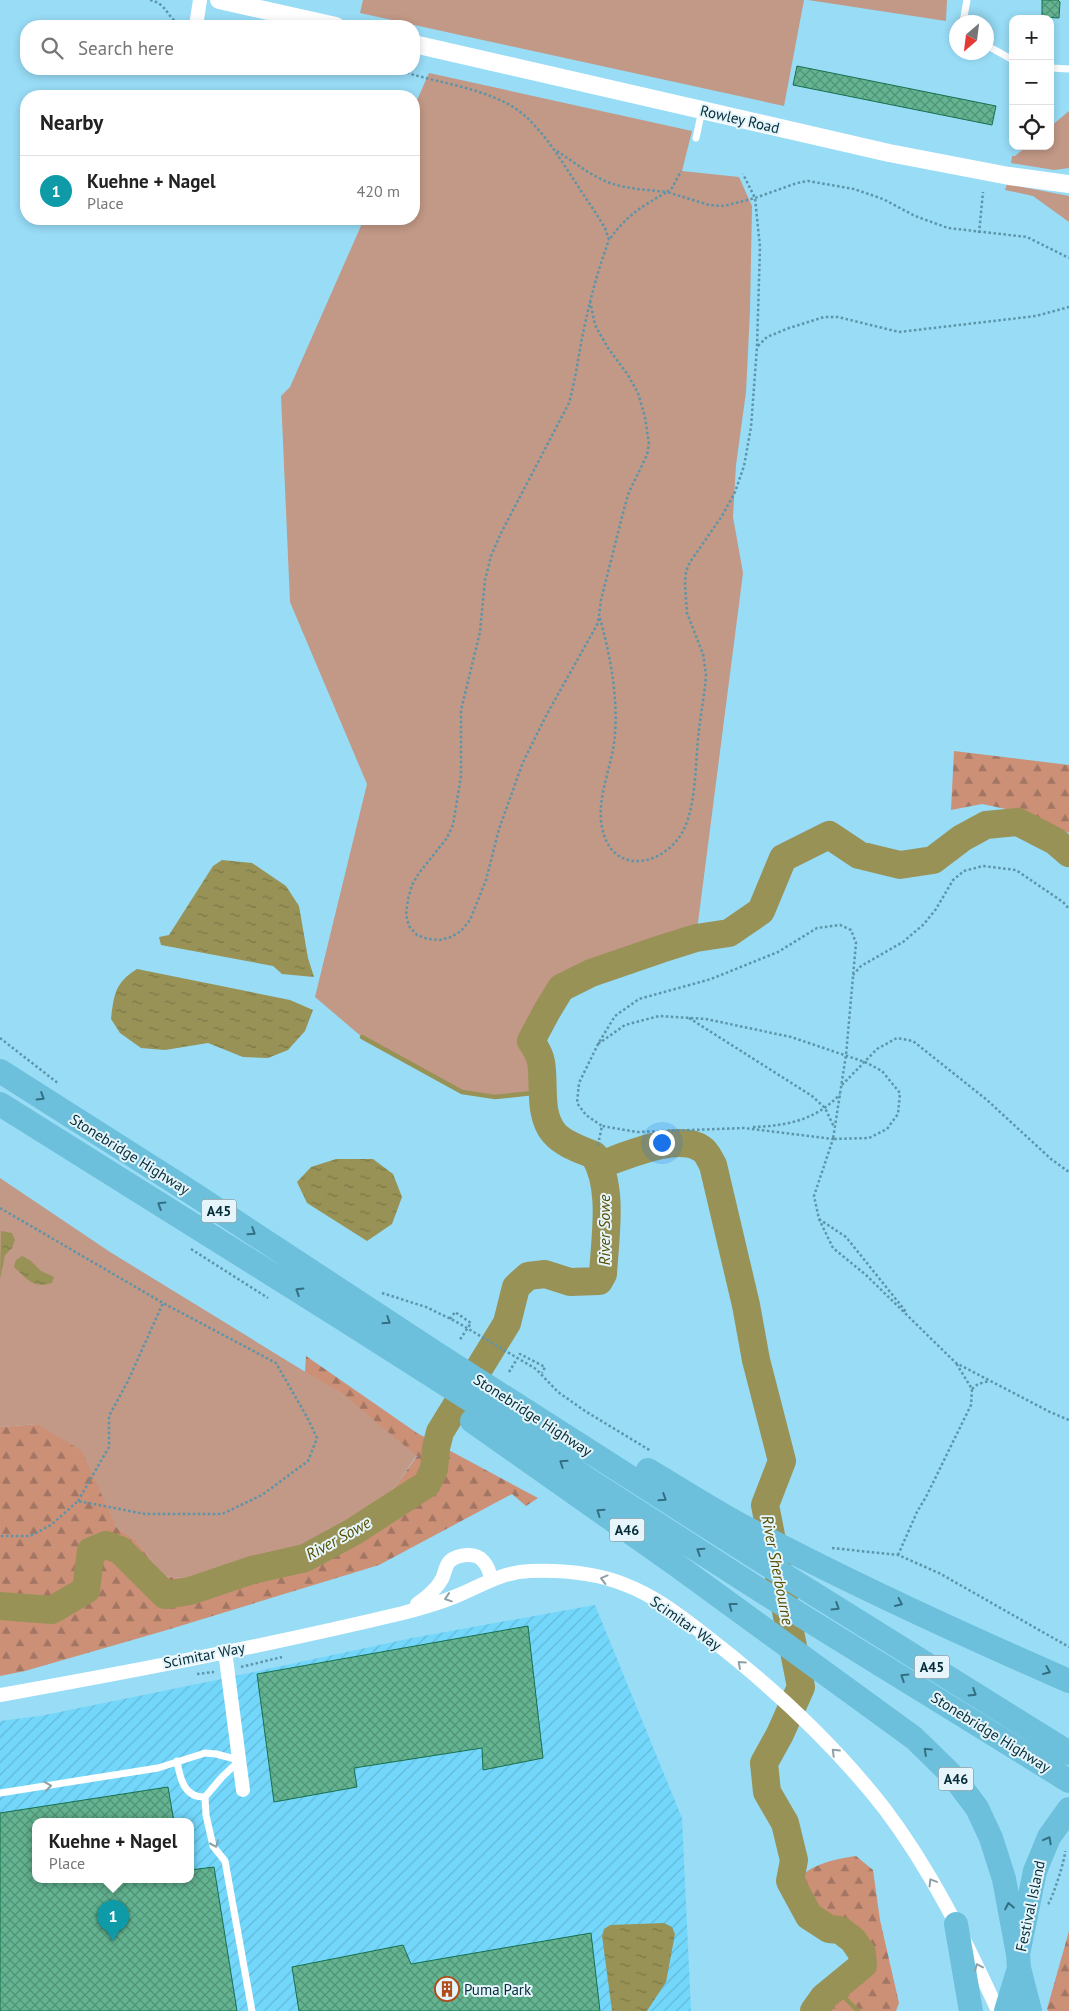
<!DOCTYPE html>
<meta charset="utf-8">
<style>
body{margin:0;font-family:"PT Sans",sans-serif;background:#f6f6f6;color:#222}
.controls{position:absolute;right:15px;top:15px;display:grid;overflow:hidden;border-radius:10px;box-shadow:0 2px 8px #0003}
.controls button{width:45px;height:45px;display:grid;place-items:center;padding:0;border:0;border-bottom:1px solid #e0e0e0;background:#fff;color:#222;font:25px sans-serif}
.compass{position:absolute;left:949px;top:15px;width:45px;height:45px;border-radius:50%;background:#fff;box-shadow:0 2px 8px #0003;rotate:208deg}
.you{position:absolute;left:661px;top:1142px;width:18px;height:18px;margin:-12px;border:4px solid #fff;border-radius:50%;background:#1a73e8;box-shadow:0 0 0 8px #1a73e833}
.badge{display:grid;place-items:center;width:32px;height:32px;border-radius:50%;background:#1a73e8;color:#fff;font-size:16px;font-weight:700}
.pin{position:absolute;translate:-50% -41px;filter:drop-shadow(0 1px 2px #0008)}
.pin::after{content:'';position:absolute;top:26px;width:18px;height:15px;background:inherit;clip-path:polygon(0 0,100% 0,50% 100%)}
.popup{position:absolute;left:32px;top:1818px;width:162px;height:65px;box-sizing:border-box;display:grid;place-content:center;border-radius:10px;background:#fff;filter:drop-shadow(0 1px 4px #0005);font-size:16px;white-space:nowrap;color:#767676}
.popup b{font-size:19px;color:#222}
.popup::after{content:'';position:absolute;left:50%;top:100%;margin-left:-10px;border:10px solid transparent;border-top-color:#fff}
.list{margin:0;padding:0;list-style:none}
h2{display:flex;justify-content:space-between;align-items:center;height:65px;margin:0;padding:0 20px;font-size:21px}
h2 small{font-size:16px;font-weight:400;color:#767676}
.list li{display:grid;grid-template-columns:32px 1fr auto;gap:15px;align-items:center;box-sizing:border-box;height:70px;padding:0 20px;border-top:1px solid #e0e0e0}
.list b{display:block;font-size:19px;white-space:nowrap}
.list p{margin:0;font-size:16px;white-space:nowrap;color:#767676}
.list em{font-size:16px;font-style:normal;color:#767676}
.icon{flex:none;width:28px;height:28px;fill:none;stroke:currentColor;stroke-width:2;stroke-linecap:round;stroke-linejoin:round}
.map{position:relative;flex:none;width:1069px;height:2011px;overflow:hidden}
.search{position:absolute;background:#fff;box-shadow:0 2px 8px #0003;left:20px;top:20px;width:400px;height:55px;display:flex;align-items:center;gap:12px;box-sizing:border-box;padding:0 18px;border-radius:20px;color:#767676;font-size:19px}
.panel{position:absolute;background:#fff;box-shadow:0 2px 8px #0003;left:20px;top:90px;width:400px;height:135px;border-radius:20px}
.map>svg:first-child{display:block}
.industrial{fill:url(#industrial-furrows);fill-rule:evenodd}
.green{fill:#c29886}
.forest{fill:url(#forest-firs)}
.water{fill:url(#water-ripples)}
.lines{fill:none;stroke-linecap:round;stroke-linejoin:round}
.stream{stroke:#989256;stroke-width:4.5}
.river{stroke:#989256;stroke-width:28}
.building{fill:url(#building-cross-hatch);stroke:#177050}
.path{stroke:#5c95a9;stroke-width:2.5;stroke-dasharray:2.5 2.5;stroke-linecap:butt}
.service{stroke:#fff;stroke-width:7}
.minor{stroke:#fff;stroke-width:14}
.tertiary{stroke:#fff;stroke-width:18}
.trunk{stroke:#6cc0dc;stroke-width:24}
.oneway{stroke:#336f82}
.oneway2{stroke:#8ea0a6}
.labels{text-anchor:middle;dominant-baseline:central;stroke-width:4;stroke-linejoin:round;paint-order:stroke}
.shield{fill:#e5f5fb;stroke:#486973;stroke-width:1}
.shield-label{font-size:14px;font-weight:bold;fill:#042d39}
.street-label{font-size:15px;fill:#042d39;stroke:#e5f5fb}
.poi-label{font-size:15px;fill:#042d39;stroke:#e5f5fb;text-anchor:start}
.water-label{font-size:16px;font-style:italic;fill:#554e00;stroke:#e5f5fb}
</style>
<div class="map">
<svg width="1069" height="2011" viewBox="0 0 1069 2011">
<defs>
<pattern id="industrial-furrows" width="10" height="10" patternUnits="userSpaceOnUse" patternTransform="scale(1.25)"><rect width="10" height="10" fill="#73d7fb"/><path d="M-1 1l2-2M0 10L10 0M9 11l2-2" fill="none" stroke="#62b9d8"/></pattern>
<pattern id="forest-firs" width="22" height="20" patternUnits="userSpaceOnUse" patternTransform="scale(1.25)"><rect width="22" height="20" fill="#cc9077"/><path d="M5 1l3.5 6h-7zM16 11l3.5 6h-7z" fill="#a37663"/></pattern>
<pattern id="water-ripples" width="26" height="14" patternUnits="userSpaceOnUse" patternTransform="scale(1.25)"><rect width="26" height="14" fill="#989256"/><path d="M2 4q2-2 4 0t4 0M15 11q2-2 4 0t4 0" fill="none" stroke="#7a7848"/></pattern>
<pattern id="building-cross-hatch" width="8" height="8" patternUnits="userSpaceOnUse" patternTransform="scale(1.25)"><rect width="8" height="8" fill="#64b491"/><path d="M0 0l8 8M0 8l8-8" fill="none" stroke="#509377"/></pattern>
</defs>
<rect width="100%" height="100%" fill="#98dcf6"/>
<path class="industrial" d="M 595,1605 L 682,1818 L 691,2011 L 0,2011 L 0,1721 L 40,1716 L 217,1680 L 412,1638 ZM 36,1822 L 190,1822 L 190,1880 L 36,1880 Z"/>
<path class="green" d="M 363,0 L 804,0 L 784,106 L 360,13 Z
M 808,0 L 947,0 L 946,21 Z
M 429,73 L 692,131 L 682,171 L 739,177 L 752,206 L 750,311 L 746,392 L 736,465 L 733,517 L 743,573 L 696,938 L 591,973 L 561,988 L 532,1041 L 541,1061 L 542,1092 L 495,1097 L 462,1092 L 362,1037 L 315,997 L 367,784 L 290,602 L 281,396 L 290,387 L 364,219 L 414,219 L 414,107 Z
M 1069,111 L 1069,168 L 1054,170 L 1011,163 L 1012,156 L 1015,156 L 1027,146 L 1050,146 L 1050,127 Z
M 1007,184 L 1069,196 L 1069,222 L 1033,196 L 1005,190 Z
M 0,1178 L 110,1252 L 343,1395 L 417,1455 L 391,1492 L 301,1549 L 192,1579 L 164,1576 L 136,1540 L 116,1527 L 37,1424 L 0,1427 Z"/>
<path class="forest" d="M 954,751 L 1069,765 L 1069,833 L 1020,812 L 982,804 L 951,810 Z
M 306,1356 L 417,1433 L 538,1498 L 526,1506 L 512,1494 L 379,1565 L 167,1630 L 25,1671 L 0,1676 L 0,1427 L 37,1424 L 82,1451 L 116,1527 L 136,1540 L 164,1576 L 192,1579 L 301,1549 L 391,1492 L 417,1456 L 343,1395 L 305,1372 Z
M 856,1856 L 873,1870 L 880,1920 L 899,2003 L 896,2011 L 821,2011 L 835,1997 L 861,1982 L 871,1972 C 873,1950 868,1943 854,1927 L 835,1925 L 815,1910 L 797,1882 C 808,1864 836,1859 856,1856 Z
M 1069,1931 L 1069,2011 L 1048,2011 L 1047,2009 Z"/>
<path class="water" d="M 222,860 L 252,863 L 286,886 L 299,906 L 308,958 L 314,977 L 282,974 L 273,966 L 161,945 L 159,937 L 169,935 L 213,866 Z
M 137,969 L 290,1000 L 313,1010 L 305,1031 L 288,1050 L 268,1058 L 243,1057 L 208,1043 L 165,1050 L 141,1048 L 120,1033 L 111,1019 C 114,994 115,983 137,969 Z
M 336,1159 L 373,1159 L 393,1174 L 402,1197 L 392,1224 L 367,1241 L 307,1203 L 297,1182 L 311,1167 Z
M 1,1231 L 12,1233 L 15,1240 L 12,1248 L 5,1255 L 0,1279 Z
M 22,1256 L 31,1261 L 41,1271 L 54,1277 L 52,1283 C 33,1289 27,1279 14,1267 L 16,1260 Z
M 664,1923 L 672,1927 L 675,1934 L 666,1982 L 647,2011 L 612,2011 L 602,1936 L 604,1929 L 610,1925 Z"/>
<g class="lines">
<path class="stream" d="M 362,1037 L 462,1092 L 495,1097 L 542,1092
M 835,1988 L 858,2011"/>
<path class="river" d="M 600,1165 C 626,1156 678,1132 702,1149 C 707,1152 710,1160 713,1165 L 746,1305 L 756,1360 L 782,1461 L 765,1505 L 801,1687 L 780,1734 L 764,1763 L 767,1792 L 785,1823 L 794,1860 L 790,1881 L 809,1916 L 829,1929 L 840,1930 L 853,1940 L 862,1953 L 863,1965 L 824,1997 L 814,2011
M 0,1606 L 52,1610 L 86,1590 L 91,1551 L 106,1545 L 120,1550 L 165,1595 L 190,1591 L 252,1570 L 305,1558 L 353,1532 L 427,1484 L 434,1469 L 436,1448 L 440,1432 L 507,1323 L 516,1287 L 528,1276 L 545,1274 L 570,1282 L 599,1281 L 603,1274 C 605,1237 614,1187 594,1155 C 582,1150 563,1144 554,1133 C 538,1114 545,1084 541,1062 C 540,1055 535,1047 531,1041 L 547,1011 L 561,988 L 591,973 L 661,949 L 696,938 L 729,933 L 761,911 L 783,858 L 829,835 L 859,855 L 900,865 L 933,860 L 962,838 L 986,825 L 1018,822 L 1055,841 L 1069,853"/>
</g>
<path class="building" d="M 1042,0 L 1058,0 L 1060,2 L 1059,18 L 1042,17 Z
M 797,66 L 996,106 L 992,125 L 793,85 Z
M 528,1626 L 543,1758 L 483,1770 L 482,1748 L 354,1768 L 357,1787 L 274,1802 L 257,1674 Z
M 168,1787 L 174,1822 L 36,1822 L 36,1880 L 190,1880 L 190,1870 L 214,1867 L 237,2011 L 0,2011 L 0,1813 Z
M 591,1933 L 600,2011 L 299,2011 L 292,1967 L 403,1945 L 411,1964 Z"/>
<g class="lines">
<path class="path" d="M 150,0 C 169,4 166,20 183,25
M 232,22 L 249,26
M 223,26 L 232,22 L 232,20
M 403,69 L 411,74 C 442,83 477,88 506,103 C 535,117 557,154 574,180 C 584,196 595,211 605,228 L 609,240 C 627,215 641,207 667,192 L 709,205 L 724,206 L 755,198 L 797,183 L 808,181 L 854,189 L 883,199 L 915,216 L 948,228 L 1027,237 L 1069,258
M 557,151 C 574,162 591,176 610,183 C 627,189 649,190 667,192 L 672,188 L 681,171
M 979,233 L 983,192
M 590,301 L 595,325 L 608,348 L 628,375 L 638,393 L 645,417 L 649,444 L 647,455 L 629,492 L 624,509 L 601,600 L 598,623 L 547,714 L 523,762 L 499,829 L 486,880 L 470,920 L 461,931 L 451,937 L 440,940 L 428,939 L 417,935 L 409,926 L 406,915 L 408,899 L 412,885 L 419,873 L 447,838 L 453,825 L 461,776 L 461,710 L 480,632 L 485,580 L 491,556 L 500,535 L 569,403 C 575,381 578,360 582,338 C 589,304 597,272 609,240
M 758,346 L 767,337 L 789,328 L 824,317 L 838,317 L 899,332 L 1036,316 L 1069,307
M 600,618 C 610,655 618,696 615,734 C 613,768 593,801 604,835 C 617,876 666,864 683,831 C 697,803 695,761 699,730 C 701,711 705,693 706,674 L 703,654 L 687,613 L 685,584 L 686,571 L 690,562 L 722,516 L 735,492 L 744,466 L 751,427 L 757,347 L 760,247 L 755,198 L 743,174
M 853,975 L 861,966 L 903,942 L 924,924 L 936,909 L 953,880 L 964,871 L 983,866 L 1016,870 L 1063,902 L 1069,909
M 689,1018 L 812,1096 L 825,1108 L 834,1127
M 0,1038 L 59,1084
M 598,1044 L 625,1025 L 659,1016 L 706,1019 L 791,1037 L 865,1062 L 882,1071 L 900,1093 L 898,1114 L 887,1129 L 869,1138 L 833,1139 L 846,1055 L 856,943 L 851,930 L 840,925 L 817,928 L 778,952 L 711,979 L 639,999 L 615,1016 L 598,1044 L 579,1083 L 577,1103 L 586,1115 L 602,1126
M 842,1085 L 877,1049 L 897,1038 L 913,1041 L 987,1100 L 1051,1159 L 1069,1172
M 753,1127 C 786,1126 817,1120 840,1094
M 598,1145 L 602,1126 L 637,1132 L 744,1128 L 833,1139 L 814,1196 L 819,1219 L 833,1248 L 866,1275 L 956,1363 L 1050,1412 L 1069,1420
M 0,1208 L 163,1303 L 276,1363 L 307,1417 L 317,1438 L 308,1461 L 262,1495 L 222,1514 L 145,1514 L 78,1501 L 51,1525 L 30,1536 L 0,1536
M 819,1219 L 846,1237 L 907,1313
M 191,1249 L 268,1298
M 382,1293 L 426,1307 L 455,1321 L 536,1369 L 558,1392 L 585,1411 L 651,1451
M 450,1319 L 455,1312 L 471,1323 L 459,1341
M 509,1372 L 520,1354 L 545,1367 L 542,1373
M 972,1389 L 978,1384 L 989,1381
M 78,1501 L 109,1447 L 109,1416 L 128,1381 L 163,1303
M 832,1548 L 898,1555 L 939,1573 L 1069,1647
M 898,1555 L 917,1512 L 926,1497 L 971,1405 L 972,1389 L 956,1363
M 241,1667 L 282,1657
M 197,1674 L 214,1672
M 1048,1904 C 1052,1900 1066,1857 1065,1851"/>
<path class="service" d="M 963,22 L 967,0
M 986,45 L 1013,60
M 1050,68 L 1069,69
M 696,138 L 702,110
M 177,1761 C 180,1778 184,1798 205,1797
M 239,1761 L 222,1777 L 205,1797 L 206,1815 L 213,1846 L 225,1861 L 252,2011
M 0,1793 L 158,1768 L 205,1753 L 216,1754 L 239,1760"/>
<path class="minor" d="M 196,26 L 200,0
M 417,1604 C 427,1597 436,1590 442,1579 C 445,1573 445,1566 450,1561 C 458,1554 476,1552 483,1561 C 487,1565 490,1573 491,1579
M 225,1651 L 243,1790
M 0,1695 C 135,1671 270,1645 403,1613 C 422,1608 443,1602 461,1594 C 484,1584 503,1572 530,1571 C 562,1570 597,1573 626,1585 C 655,1596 680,1616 704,1634 C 769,1684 834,1744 884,1808 C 931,1870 966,1941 998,2011"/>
<path class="tertiary" d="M 219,0 L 336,26
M 414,44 L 889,153 L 1009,176 L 1069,184"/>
<path class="trunk" d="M 0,1071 L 192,1193 L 437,1354 L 747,1552 L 1069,1753
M 0,1104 L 340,1317 L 489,1412 L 584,1477 L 755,1587 L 1069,1781
M 472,1421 L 675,1564 L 914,1738 L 953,1776 L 977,1808 L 991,1838 L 1004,1879 L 1018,1954
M 648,1470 C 682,1490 715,1512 750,1530 C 854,1585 961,1634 1069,1681
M 956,1924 L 971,2011
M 1006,2011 L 1019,1968
M 1030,2011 L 1019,1968 L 1018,1954 L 1035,1871 L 1049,1837 L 1069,1809"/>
</g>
<defs><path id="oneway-chevron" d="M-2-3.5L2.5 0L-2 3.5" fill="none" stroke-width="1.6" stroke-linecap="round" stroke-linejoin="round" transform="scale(1.25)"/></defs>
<g class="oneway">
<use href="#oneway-chevron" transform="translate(41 1097) rotate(32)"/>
<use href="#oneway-chevron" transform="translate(161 1205) rotate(-148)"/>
<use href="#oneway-chevron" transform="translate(252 1232) rotate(33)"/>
<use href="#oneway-chevron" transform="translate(299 1291) rotate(-148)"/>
<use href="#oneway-chevron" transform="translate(387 1321) rotate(33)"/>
<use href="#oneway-chevron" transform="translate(563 1463) rotate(-146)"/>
<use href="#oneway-chevron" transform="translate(663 1498) rotate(33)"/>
<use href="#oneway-chevron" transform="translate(600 1512) rotate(-145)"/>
<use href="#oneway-chevron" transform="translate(700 1551) rotate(-147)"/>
<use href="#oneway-chevron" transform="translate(899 1603) rotate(25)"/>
<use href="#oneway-chevron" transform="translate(732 1606) rotate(-143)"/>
<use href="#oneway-chevron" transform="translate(836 1607) rotate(32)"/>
<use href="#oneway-chevron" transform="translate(1047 1671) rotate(23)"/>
<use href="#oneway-chevron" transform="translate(904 1677) rotate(-148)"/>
<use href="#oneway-chevron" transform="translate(973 1693) rotate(32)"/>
<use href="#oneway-chevron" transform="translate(927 1751) rotate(-137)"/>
<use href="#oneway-chevron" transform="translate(1048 1840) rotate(-62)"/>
<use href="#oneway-chevron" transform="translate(1009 1906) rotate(-101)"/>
</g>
<g class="oneway2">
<use href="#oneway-chevron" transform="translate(604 1579) rotate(-165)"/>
<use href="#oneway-chevron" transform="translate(448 1598) rotate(162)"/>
<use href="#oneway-chevron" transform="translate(741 1664) rotate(-138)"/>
<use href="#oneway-chevron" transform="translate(835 1752) rotate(-136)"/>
<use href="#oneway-chevron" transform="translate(48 1786) rotate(-9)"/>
<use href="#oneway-chevron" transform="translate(215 1844) rotate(66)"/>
<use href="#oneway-chevron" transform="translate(932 1882) rotate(-121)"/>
<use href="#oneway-chevron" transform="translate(978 1967) rotate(-115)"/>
</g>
<defs>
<symbol id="building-ring" viewBox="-11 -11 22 22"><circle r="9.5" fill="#e5f5fb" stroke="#b04c19" stroke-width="1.5"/><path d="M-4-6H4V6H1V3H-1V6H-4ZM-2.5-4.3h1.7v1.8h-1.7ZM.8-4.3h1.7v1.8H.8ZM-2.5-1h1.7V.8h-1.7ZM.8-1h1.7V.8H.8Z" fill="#b04c19"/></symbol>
</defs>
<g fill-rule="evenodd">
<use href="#building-ring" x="433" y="1975" width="28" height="28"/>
</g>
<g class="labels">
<g class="shield">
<rect x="201.5" y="1199.5" width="35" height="23" rx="4"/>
<rect x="609.5" y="1518.5" width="35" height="23" rx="4"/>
<rect x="914.5" y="1655.5" width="35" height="23" rx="4"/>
<rect x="938.5" y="1767.5" width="35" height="23" rx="4"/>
</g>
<g class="shield-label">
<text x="219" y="1211">A45</text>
<text x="627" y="1530">A46</text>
<text x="932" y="1667">A45</text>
<text x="956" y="1779">A46</text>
</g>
<g class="street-label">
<text transform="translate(740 119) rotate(13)">Rowley Road</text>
<text transform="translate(130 1154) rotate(32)">Stonebridge Highway</text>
<text transform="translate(533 1415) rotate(33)">Stonebridge Highway</text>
<text transform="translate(686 1623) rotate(35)">Scimitar Way</text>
<text transform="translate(204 1655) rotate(-11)">Scimitar Way</text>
<text transform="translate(991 1732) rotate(32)">Stonebridge Highway</text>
<text transform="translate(1030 1906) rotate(-78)">Festival Island</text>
</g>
<g class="poi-label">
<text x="464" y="1989">Puma Park</text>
</g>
<g class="water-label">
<text transform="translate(604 1230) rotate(-90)">River Sowe</text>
<text transform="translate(338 1538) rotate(-29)">River Sowe</text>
<text transform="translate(778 1570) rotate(79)">River Sherbourne</text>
</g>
</g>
</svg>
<div class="controls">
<button>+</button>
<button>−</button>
<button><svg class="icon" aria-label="locate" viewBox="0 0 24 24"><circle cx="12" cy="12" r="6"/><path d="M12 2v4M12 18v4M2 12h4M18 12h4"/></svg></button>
</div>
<svg class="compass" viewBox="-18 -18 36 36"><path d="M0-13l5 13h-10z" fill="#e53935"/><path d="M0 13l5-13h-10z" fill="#767676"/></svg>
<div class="you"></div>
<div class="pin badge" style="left:113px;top:1941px;background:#0f9aa8">1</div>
<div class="popup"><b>Kuehne + Nagel</b>Place</div>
<div class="search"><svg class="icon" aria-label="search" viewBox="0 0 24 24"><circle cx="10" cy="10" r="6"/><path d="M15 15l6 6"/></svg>Search here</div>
<section class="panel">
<h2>Nearby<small></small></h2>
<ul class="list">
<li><span class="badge" style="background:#0f9aa8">1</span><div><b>Kuehne + Nagel</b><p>Place</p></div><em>420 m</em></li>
</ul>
</section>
</div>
